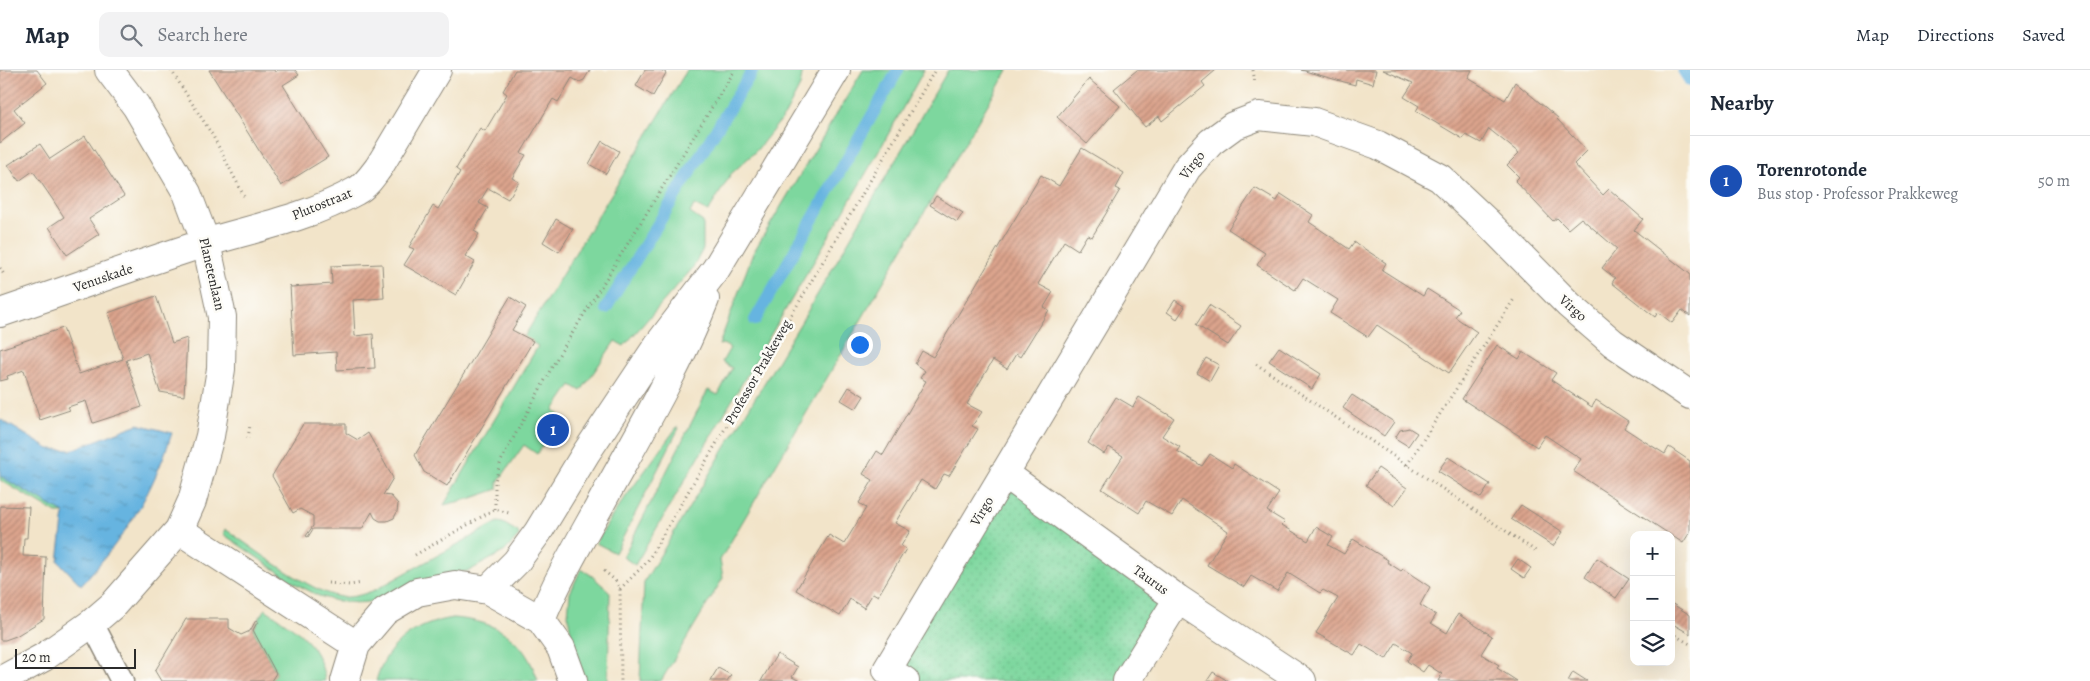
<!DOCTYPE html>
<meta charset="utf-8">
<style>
body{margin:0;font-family:Alegreya,serif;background:#f2f2f3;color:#1f2937}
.controls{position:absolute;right:15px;bottom:15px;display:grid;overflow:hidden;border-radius:10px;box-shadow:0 5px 20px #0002}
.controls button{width:45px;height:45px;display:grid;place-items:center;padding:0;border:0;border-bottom:1px solid #e0e1e3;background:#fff;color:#1f2937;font:25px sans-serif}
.scale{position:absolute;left:15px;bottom:12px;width:121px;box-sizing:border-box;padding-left:5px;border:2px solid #2b2b2b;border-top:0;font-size:14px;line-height:18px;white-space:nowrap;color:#2b2b2b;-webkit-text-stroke:4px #fdfcf7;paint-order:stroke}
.you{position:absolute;left:859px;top:274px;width:18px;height:18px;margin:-12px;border:4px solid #fff;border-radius:50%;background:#1a73e8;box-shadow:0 0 0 8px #1a73e833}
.badge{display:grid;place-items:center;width:32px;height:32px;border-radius:50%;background:#c8321e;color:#fff;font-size:16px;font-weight:700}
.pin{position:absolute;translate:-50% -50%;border:2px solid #fff;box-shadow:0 1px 5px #0006}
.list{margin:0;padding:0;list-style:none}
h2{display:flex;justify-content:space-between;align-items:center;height:65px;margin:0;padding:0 20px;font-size:21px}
h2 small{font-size:16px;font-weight:400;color:#747a83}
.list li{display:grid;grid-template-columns:32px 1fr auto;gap:15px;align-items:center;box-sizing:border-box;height:90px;padding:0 20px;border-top:1px solid #e0e1e3}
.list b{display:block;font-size:19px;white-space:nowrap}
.list p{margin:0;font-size:16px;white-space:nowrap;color:#747a83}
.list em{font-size:16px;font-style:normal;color:#747a83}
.icon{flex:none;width:28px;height:28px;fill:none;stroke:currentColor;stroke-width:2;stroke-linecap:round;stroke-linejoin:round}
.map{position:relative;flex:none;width:1690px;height:611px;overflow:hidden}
header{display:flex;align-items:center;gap:30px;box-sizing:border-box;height:70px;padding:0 25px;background:#fff;border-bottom:1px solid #e0e1e3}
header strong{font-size:24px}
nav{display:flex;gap:28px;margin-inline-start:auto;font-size:18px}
.search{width:350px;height:45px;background:#f2f2f3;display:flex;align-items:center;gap:12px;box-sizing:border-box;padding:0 18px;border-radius:10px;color:#747a83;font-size:19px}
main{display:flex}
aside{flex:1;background:#fff}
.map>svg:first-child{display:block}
.grass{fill:#7dd79e;stroke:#548164}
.park{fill:url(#park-dots);stroke:#548164}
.water{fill:url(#water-ripples);stroke:#487086}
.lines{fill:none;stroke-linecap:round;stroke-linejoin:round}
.stream{stroke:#66b4e0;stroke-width:12}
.building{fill:url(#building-hatch)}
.service-casing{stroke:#8e887a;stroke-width:25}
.minor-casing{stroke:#8e887a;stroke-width:30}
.tertiary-casing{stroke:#8e887a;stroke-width:30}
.path{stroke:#8e887a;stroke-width:3;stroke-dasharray:1 4;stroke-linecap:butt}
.service{stroke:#fff;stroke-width:22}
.minor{stroke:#fff;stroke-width:28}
.tertiary{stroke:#fff;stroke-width:28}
.labels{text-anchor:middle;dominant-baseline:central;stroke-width:5;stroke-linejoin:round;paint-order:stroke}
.street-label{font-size:14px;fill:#2b2b2b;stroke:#fdfcf7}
</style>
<header>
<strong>Map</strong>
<div class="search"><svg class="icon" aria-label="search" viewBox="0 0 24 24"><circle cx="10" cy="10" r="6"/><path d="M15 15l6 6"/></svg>Search here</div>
<nav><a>Map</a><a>Directions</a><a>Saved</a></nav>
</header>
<main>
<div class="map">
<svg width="1690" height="611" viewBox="0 0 1690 611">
<defs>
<pattern id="park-dots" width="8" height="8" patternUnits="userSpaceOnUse" patternTransform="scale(1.25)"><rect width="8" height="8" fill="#7dd79e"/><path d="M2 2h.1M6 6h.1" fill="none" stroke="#6cb988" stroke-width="1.8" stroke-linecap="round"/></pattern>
<pattern id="water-ripples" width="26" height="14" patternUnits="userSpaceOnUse" patternTransform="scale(1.25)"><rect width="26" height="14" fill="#66b4e0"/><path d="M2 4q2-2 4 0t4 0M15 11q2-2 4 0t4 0" fill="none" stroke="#5493b6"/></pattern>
<pattern id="building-hatch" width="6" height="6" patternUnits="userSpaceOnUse" patternTransform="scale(1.25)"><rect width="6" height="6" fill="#dca48d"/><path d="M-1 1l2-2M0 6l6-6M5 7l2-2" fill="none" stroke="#b38673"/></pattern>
</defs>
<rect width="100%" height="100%" fill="#fdfcf7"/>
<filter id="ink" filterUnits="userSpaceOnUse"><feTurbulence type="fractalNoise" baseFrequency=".02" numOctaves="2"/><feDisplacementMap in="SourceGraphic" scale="10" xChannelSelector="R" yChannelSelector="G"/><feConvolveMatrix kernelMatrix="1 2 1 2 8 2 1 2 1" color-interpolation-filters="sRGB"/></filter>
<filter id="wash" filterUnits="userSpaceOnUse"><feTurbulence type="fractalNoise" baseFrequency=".0096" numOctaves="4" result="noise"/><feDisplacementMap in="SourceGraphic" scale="20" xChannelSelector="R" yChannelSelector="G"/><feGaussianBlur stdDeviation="1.12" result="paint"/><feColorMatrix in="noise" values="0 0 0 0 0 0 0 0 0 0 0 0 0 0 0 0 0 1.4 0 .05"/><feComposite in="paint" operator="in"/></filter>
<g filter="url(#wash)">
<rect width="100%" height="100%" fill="#f2e4c9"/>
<path class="grass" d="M 687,0 L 803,0 L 800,16 L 785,45 L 756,81 L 731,104 L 708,142 L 694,135 L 690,143 L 703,152 L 703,179 L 692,199 L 624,276 L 615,271 L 581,321 L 571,315 L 554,340 L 562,347 L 537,384 L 524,375 L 498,412 L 498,419 L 469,429 L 444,435 L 538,276 L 524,267 Z
M 863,0 L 924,0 L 875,88 L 635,495 L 623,487 L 708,320 L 718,325 L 732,298 L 722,292 L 730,278 L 723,274 L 719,275 L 753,183 Z
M 948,0 L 1008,0 L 720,490 L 723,508 L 661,611 L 640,611 L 644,512 L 806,244 Z
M 677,357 L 679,358 L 615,483 L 596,473 L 614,443 Z
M 0,406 L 64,443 L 56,443 L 0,410 Z
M 498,452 L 503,453 L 518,462 L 519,466 L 505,481 L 469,501 L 446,504 L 377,531 L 358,533 L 336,531 L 319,526 L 296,514 L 223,464 L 225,459 C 252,477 311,523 341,527 C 353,528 364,524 375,520 Z
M 581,499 L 591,505 L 610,522 L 608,611 L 584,611 L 573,576 L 568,545 L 570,523 Z
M 265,539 C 296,560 319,571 325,611 L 271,611 L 276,602 L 253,560 Z
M 453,548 C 496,551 525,568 538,611 L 376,611 C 386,573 416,554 453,548 Z"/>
<path class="park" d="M 1011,416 L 1174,520 L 1121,611 L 904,611 L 891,603 Z"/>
<path class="water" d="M 0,349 L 49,379 L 72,380 L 138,354 L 172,363 C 152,425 125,467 81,515 L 58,491 L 64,443 L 0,406 Z"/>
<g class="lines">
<path class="stream" d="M 1683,0 L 1690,11
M 606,238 L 753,0
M 755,250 L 898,0"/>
</g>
<g id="blocks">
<path class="building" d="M 0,0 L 37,0 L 47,13 L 14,39 L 25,53 L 0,73 Z
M 209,0 L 274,0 L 275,2 L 278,0 L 295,0 L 299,5 L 283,15 L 328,87 L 281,116 Z
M 515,0 L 590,0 L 584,10 L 579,12 L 572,8 L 558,32 L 553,29 L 521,83 L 526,85 L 512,108 L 519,112 L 508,129 L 488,118 L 479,133 L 488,138 L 474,161 L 479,164 L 465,186 L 475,192 L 456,225 L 404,195 L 414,179 L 409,177 L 433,136 L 438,139 L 460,102 L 456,99 L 480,58 L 485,61 L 507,24 L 503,21 Z
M 645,0 L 661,0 L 666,3 L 653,26 L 636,16 Z
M 1137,0 L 1216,0 L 1202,12 L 1205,16 L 1162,51 L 1159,46 L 1145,57 L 1114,19 Z
M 1301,0 L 1376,0 L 1373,14 L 1356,9 L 1355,15 Z
M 1383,0 L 1472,0 L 1468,8 L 1505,30 L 1515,12 L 1558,48 L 1557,49 L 1587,81 L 1574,94 L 1603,125 L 1609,119 L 1643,149 L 1634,160 L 1690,204 L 1690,246 L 1682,240 L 1672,253 L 1658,242 L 1655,247 L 1612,213 L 1615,208 L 1602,198 L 1617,179 L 1581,148 L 1568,159 L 1557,148 L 1553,151 L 1515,111 L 1519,107 L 1507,95 L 1519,83 L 1489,59 L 1481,73 L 1466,65 L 1463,69 L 1416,41 L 1419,36 L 1404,27 L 1413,13 Z
M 1089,9 L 1120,36 L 1087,74 L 1057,47 Z
M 85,66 L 124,126 L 89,149 L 99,164 L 67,185 L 49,157 L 64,147 L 53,130 L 33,101 L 19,111 L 8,95 L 40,74 L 50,89 Z
M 602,71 L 619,81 L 606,104 L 589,94 Z
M 1082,78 L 1124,103 L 1116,118 L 1120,120 L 1092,167 L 1087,165 L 1078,180 L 1064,171 L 1038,214 L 1053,222 L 1044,237 L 1049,240 L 1020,287 L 1016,284 L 1007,299 L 993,290 L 967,334 L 982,342 L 972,356 L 978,359 L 949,406 L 944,404 L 935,419 L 921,410 L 895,453 L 910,461 L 901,476 L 906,479 L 878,526 L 873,523 L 864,538 L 850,529 L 840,546 L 796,520 L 829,465 L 844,474 L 866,438 L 859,433 L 873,410 L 863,404 L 877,381 L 883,385 L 926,311 L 920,308 L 925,301 L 915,294 L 922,281 L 933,287 L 1041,105 L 1059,116 Z
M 1255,118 L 1277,131 L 1281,124 L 1313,145 L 1309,152 L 1349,179 L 1354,172 L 1386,193 L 1382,200 L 1423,226 L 1427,219 L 1460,240 L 1455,247 L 1477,262 L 1449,303 L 1377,255 L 1368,267 L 1330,243 L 1338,230 L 1303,208 L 1295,220 L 1257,195 L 1265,183 L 1228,159 Z
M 936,126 L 963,143 L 957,152 L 930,135 Z
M 556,149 L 573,159 L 559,182 L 543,172 Z
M 382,194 L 384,228 L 353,230 L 355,266 L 373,264 L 375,298 L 337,300 L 336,282 L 294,285 L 290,215 L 291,217 L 332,214 L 331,196 Z
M 156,226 L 172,273 L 187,268 L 184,326 L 160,322 L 147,283 L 126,290 L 142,337 L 93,353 L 86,331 L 68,337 L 70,340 L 40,350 L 24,300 L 7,306 L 8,309 L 0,311 L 0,279 L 63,258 L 79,304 L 123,289 L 108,243 Z
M 510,227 L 526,237 L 512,260 L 533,271 L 447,416 L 424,402 L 415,385 Z
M 1175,230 L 1185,237 L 1177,249 L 1167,242 Z
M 1209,235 L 1241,256 L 1228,275 L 1196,255 Z
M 1497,275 L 1519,289 L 1523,282 L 1556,303 L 1551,310 L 1592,337 L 1596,330 L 1628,351 L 1624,358 L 1644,371 L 1665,384 L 1669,377 L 1690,391 L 1690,462 L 1683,473 L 1573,401 L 1581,389 L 1545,365 L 1537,377 L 1462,329 Z
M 1279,277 L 1321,304 L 1312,319 L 1269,291 Z
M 1206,288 L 1219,295 L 1210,311 L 1197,303 Z
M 849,317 L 864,326 L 856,339 L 841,330 Z
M 1352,325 L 1394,352 L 1384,366 L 1343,338 Z
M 1116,327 L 1133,337 L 1139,327 L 1174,348 L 1162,366 L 1180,377 L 1177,381 L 1202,396 L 1210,384 L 1232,398 L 1234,394 L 1279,423 L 1267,441 L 1285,452 L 1282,455 L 1308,471 L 1316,457 L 1333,467 L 1328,475 L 1344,484 L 1353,469 L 1388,490 L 1387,492 L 1401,501 L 1403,499 L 1430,517 L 1420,535 L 1436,545 L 1431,553 L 1447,563 L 1458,544 L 1492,566 L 1481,584 L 1499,595 L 1497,598 L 1517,611 L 1438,611 L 1442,604 L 1428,595 L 1423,602 L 1407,591 L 1412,583 L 1396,573 L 1386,589 L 1361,574 L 1354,585 L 1316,563 L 1338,528 L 1323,520 L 1320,523 L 1288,503 L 1277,521 L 1251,506 L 1244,517 L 1207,495 L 1228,461 L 1182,430 L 1172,446 L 1146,431 L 1139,443 L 1102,419 L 1123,386 L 1109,377 L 1104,384 L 1088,373 Z
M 303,354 L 346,354 L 346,363 L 358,370 L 368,363 L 393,408 L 383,425 L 391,426 L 398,434 L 397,442 L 394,448 L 387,451 L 380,451 L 375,448 L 372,442 L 362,459 L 313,459 L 308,467 L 306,466 L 313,456 L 313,446 L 300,439 L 293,443 L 272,406 Z
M 1409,358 L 1417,363 L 1408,376 L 1395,368 L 1400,360 Z
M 1448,387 L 1490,414 L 1481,428 L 1438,401 Z
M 1378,398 L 1407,418 L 1394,436 L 1366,415 Z
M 1521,435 L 1563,462 L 1553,476 L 1511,449 Z
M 0,436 L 29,437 L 27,468 L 24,468 L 23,486 L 46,487 L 44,549 L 16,566 L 5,570 L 0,570 Z
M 1597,488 L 1629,509 L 1616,528 L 1585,507 Z
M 1518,489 L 1531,498 L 1524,508 L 1511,499 Z
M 1671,533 L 1690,545 L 1690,564 L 1671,553 Z
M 186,549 L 229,549 L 229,558 L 241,565 L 250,561 L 256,550 L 258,551 L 253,560 L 276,603 L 271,611 L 161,611 L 155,601 Z
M 777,584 L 798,597 L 792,607 L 800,611 L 761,611 Z
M 718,598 L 731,605 L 727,611 L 710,611 Z
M 1213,602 L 1228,611 L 1207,611 Z
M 1573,602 L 1587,611 L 1568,611 Z"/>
</g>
</g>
<g filter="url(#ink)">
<use href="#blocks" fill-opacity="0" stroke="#8e887a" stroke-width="1"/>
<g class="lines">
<defs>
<path id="service" d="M 92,553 L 122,611"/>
<path id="minor" d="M 0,243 C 68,220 136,195 205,173 C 255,158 310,147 356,121 C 366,116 372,106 379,97 L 437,0
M 1004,403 L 1178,529 L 1302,611
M 179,460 L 356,575
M 0,611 L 44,587 L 92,553 L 113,535 L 179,460 L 192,431 L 210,366 L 221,299 L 222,247 L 206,173 L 187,123 L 136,36 L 109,0
M 905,611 L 887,600 L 1187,98 L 1211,72 L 1233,56 L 1259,46 L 1314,52 L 1378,75 L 1440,108 L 1488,153 L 1569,235 L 1613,273 L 1690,325
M 1127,611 L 1178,529"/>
<path id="tertiary" d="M 488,520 L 516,492 L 538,462 L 586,383 L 658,275 L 716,199 L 836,0
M 541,550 C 559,505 584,465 607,422 C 641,361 680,294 705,229
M 345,611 L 356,575 L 385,541 L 417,522 L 455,515 L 488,520 L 541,550 L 561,578 L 573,611"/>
</defs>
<use href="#service" class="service-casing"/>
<use href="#minor" class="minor-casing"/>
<use href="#tertiary" class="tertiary-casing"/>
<path class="path" d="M 171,0 L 213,66 L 244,126
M 1253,0 L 1255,13
M 0,198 L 5,206
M 1256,294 L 1537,482
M 248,368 L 250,355
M 1407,395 L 1514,229
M 495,439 L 495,411 L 501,391 L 515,365 L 557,288 L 735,0
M 415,485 L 495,439 L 509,443
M 604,501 L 615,510 L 620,519 L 621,611
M 328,513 L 350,515 L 362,513
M 620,519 L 647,492 L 935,0
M 1671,563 L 1690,574"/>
<use href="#service" class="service"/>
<use href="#minor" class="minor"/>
<use href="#tertiary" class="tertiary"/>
</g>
</g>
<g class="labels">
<g class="street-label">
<text transform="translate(1192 95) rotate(-52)">Virgo</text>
<text transform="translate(322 134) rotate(-22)">Plutostraat</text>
<text transform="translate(212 204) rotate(77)">Planetenlaan</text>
<text transform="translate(103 208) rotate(-19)">Venuskade</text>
<text transform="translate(1573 238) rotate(42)">Virgo</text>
<text transform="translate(758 302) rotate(-60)">Professor Prakkeweg</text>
<text transform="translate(982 441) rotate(-59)">Virgo</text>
<text transform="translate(1151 510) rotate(36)">Taurus</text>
</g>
</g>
</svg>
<div class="controls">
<button>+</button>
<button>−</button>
<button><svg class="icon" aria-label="layers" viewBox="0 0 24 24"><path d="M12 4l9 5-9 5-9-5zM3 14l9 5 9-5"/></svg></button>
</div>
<div class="scale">20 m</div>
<div class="you"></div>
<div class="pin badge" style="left:553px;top:360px;background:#1a4fb4">1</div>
</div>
<aside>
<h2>Nearby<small></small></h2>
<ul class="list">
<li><span class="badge" style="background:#1a4fb4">1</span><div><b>Torenrotonde</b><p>Bus stop · Professor Prakkeweg</p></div><em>50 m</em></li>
</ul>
</aside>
</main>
